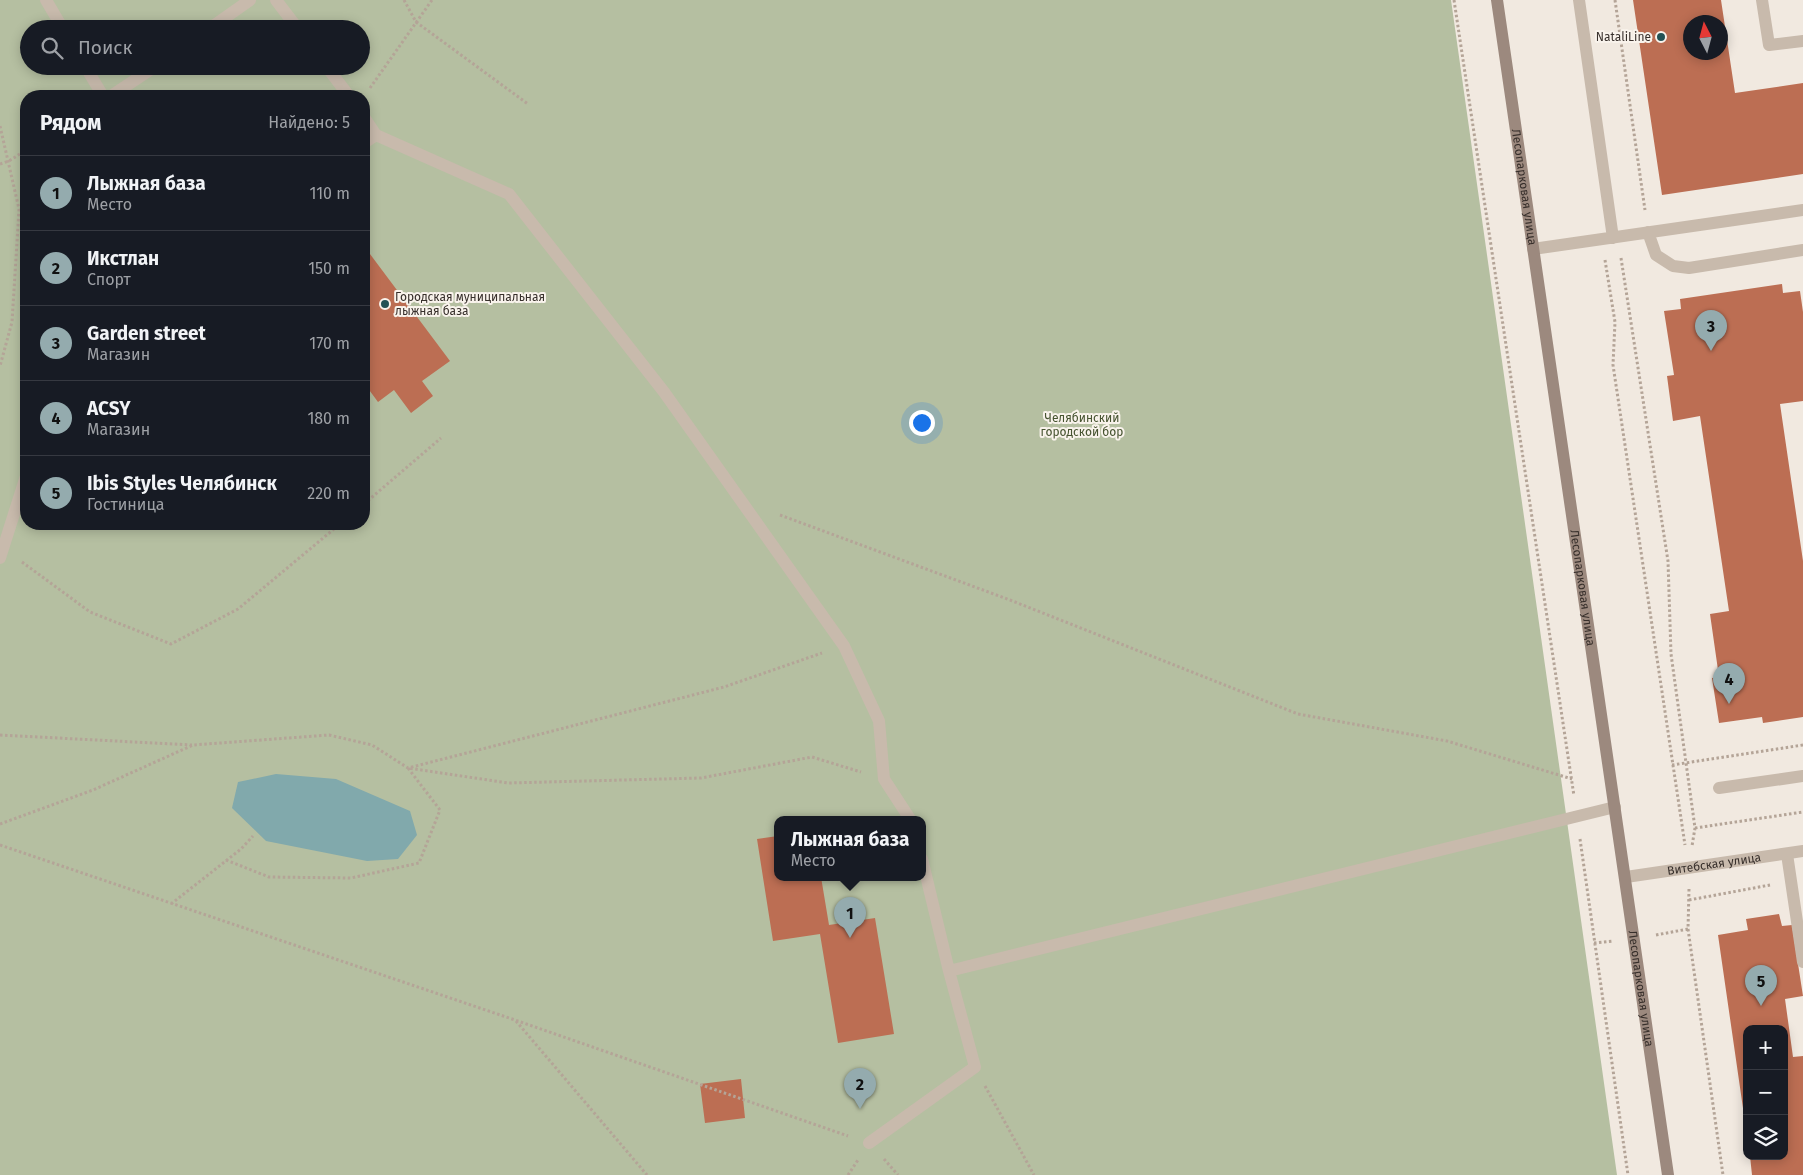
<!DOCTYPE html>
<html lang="ru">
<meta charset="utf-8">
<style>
body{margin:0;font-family:"Fira Sans",sans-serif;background:#242831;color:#f1f3f6}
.controls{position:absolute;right:15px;bottom:15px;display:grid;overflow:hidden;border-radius:10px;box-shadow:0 2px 12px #0003}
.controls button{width:45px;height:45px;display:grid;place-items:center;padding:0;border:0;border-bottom:1px solid #363941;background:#171b24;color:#f1f3f6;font:25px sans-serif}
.compass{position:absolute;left:1683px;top:15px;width:45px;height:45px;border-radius:50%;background:#171b24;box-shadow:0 2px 12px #0003;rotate:354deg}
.you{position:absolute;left:921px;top:422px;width:18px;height:18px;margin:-12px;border:4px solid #fff;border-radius:50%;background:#1a73e8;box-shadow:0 0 0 8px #1a73e833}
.badge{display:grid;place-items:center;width:32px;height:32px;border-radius:50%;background:#94abae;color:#111;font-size:16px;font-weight:700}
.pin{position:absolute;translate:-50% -41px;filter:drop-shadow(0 1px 2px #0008)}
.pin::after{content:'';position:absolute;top:26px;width:18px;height:15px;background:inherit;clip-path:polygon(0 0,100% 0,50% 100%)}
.popup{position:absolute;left:774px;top:816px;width:152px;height:65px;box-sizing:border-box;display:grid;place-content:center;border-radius:10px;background:#171b24;filter:drop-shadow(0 1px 4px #0005);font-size:16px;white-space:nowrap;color:#9ea1a6}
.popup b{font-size:19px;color:#f1f3f6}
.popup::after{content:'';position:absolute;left:50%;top:100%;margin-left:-10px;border:10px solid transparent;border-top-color:#171b24}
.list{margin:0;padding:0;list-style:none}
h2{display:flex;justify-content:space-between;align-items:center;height:65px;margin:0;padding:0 20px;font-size:21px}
h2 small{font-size:16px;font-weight:400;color:#9ea1a6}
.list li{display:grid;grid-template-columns:32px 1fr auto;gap:15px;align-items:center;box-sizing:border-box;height:75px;padding:0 20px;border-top:1px solid #363941}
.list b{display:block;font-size:19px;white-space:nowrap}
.list p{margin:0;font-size:16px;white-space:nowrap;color:#9ea1a6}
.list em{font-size:16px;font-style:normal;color:#9ea1a6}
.icon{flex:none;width:28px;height:28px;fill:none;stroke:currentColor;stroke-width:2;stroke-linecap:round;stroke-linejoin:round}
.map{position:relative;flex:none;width:1803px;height:1175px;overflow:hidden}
.search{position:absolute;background:#171b24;box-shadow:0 2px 12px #0003;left:20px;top:20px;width:350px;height:55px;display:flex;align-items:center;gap:12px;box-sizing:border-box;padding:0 18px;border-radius:28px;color:#9ea1a6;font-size:19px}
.panel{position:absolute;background:#171b24;box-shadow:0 2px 12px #0003;left:20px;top:90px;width:350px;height:440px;border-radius:20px}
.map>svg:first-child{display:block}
.green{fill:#b5bfa1;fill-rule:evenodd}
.water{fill:#81a9ac}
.building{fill:#bc6e53;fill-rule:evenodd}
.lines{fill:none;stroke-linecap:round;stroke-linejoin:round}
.path{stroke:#b4a497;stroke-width:3;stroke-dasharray:2.5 2.5;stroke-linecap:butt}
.lane{stroke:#c8baac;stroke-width:12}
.street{stroke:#c8baac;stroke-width:12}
.secondary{stroke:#9c897e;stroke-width:12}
.poi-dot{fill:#235255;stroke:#f9f3ec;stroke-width:2}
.labels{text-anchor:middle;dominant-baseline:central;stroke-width:4;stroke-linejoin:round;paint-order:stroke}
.poi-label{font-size:12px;fill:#372f2b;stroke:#f9f3ec;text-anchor:end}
.street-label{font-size:12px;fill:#372f2b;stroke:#f9f3ec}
.park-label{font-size:12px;fill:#465330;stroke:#f9f3ec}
</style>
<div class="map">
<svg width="1803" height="1175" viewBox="0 0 1803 1175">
<rect width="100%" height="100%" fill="#f1e9e0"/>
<path class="green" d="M 0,0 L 1451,0 L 1617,1175 L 0,1175 ZM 29,29 L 361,29 L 361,66 L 29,66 ZM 26,96 L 364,96 L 364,524 L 26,524 ZM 778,819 L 922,819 L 922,877 L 778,877 Z"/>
<path class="water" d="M 276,774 L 336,779 L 410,811 L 417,835 L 398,859 L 367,861 L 266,841 L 232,808 L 238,782 Z"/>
<path class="building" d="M 1633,0 L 1721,0 L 1735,93 L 1803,83 L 1803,174 L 1662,195 ZM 1690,22 L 1720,22 L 1720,52 L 1690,52 Z
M 364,246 L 450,361 L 422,381 L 433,396 L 411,413 L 394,390 L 378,402 L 364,383 Z
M 1782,284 L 1783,293 L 1800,291 L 1803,312 L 1803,401 L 1780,404 L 1803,561 L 1803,717 L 1763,723 L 1762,717 L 1719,723 L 1712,678 L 1719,677 L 1710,614 L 1729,611 L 1700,416 L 1673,421 L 1667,376 L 1674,375 L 1664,311 L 1681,309 L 1680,299 Z
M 778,836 L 778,877 L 821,877 L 829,925 L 875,918 L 894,1034 L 838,1043 L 820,934 L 773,941 L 757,839 Z
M 1779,914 L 1782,926 L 1792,925 L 1803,996 L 1785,999 L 1793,1057 L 1803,1056 L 1803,1175 L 1752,1175 L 1750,1156 L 1784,1156 L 1784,1029 L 1747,1029 L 1746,1129 L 1718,935 L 1748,930 L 1746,919 Z
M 741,1079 L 745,1118 L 705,1123 L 700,1084 Z"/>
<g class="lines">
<path class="path" d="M 404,0 L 416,22 L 528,104
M 1454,0 L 1574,796
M 1615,0 L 1645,210
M 370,88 L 432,0
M 0,126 L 19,209 L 12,322 L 0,366
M 0,164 L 9,161 L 26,150
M 1621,258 L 1668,561 L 1671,654 L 1695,828 L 1692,846
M 1605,260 L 1615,322 L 1613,365 L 1685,845
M 364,504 L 441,438
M 780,515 L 1010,600 L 1298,714 L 1447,741 L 1572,779
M 22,562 L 90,612 L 171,644 L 238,609 L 340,524
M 0,735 L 192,745
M 1672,765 L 1803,745
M 0,824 L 93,790 L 193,745 L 329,735 L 372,745 L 408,768 L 724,687 L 822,653
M 1695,828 L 1803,812
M 1580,839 L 1628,1175
M 0,845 L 515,1020 L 848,1136
M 226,860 L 269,877 L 351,878 L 419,863 L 440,810 L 408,768 L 508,783 L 701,778 L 812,757 L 861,772
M 1689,889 L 1688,929 L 1723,1175
M 1689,900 L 1770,885
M 171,904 L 241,849 L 253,836
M 1656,935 L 1688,929
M 1594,943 L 1613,941
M 516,1021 L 647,1175
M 985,1086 L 1034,1175
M 884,1159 L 898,1175
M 848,1175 L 858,1160"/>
<path class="lane" d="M 46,0 L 63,29
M 276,0 L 298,29
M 1579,0 L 1613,238
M 1762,0 L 1769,45 L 1803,41
M 209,29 L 250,0
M 85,66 L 103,96
M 326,66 L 349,96
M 111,96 L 156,66
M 364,117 L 376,135 L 509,194 L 664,392 L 844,646 L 879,721 L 884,779 L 910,819
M 364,143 L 376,135
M 1648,232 L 1656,255 L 1673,266 L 1689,268 L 1803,250
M 1533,249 L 1803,210
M 0,558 L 26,476
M 1719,788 L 1803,776
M 1787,854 L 1803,962
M 949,971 L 1615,807
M 869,1143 L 975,1067 L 949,971 L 922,859"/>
<path class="street" id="s1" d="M 1626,877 L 1803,851"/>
<path class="secondary" id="s2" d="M 1497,0 L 1668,1175"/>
</g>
<g class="poi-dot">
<circle cx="1661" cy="37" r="5"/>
<circle cx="385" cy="304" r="5"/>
</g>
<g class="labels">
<g class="poi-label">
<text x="1651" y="37">NataliLine</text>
<text x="395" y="297" text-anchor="start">Городская муниципальная<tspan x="395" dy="14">лыжная база</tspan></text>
</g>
<g class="street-label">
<text stroke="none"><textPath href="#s2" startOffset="189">Лесопарковая улица</textPath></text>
<text stroke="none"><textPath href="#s2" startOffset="594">Лесопарковая улица</textPath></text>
<text stroke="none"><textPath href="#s1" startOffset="89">Витебская улица</textPath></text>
<text stroke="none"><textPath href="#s2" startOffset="999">Лесопарковая улица</textPath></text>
</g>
<g class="park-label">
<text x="1082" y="418">Челябинский<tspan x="1082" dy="14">городской бор</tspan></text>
</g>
</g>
</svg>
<div class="controls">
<button>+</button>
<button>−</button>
<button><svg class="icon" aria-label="layers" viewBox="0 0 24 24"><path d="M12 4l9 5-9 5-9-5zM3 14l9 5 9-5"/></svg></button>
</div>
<svg class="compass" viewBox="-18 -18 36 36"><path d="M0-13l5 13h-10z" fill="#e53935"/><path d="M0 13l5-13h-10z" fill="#9ea1a6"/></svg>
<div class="you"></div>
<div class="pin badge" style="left:850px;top:938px">1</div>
<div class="popup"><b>Лыжная база</b>Место</div>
<div class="pin badge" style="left:860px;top:1109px">2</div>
<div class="pin badge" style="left:1711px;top:351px">3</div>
<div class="pin badge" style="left:1729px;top:704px">4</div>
<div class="pin badge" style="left:1761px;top:1006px">5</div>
<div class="search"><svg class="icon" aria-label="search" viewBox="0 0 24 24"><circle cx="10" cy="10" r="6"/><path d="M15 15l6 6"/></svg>Поиск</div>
<section class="panel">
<h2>Рядом<small>Найдено: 5</small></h2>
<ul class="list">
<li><span class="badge">1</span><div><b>Лыжная база</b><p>Место</p></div><em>110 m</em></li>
<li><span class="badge">2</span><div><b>Икстлан</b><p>Спорт</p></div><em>150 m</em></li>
<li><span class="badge">3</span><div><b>Garden street</b><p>Магазин</p></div><em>170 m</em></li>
<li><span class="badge">4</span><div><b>ACSY</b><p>Магазин</p></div><em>180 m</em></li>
<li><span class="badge">5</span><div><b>Ibis Styles Челябинск</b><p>Гостиница</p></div><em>220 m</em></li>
</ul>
</section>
</div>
